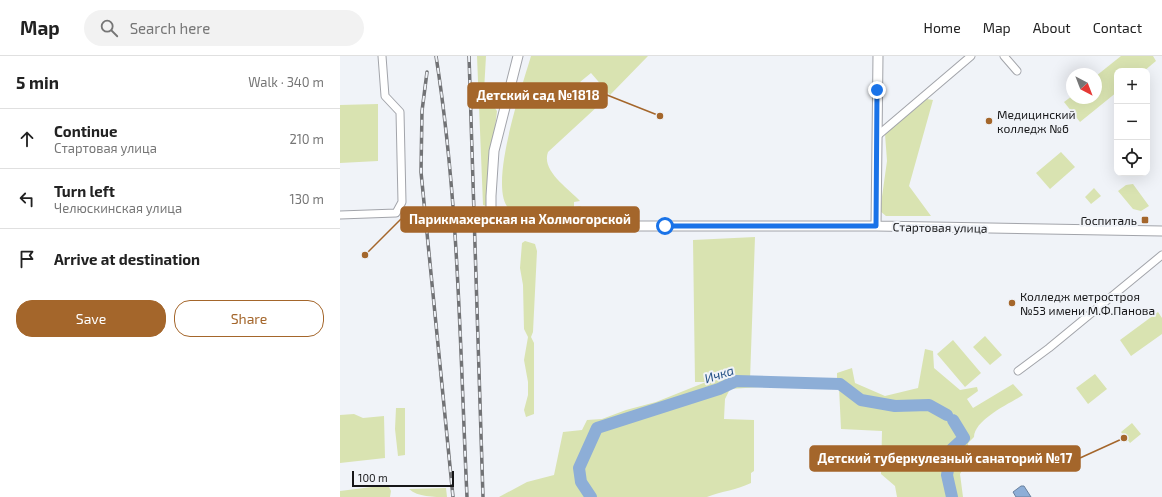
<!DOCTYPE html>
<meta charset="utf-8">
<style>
body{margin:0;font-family:"Exo 2",sans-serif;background:#f2f2f2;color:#222}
.controls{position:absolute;right:12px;top:12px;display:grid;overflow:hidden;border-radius:8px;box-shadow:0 4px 16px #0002}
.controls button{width:36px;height:36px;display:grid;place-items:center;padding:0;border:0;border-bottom:1px solid #e0e0e0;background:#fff;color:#222;font:20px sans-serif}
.compass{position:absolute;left:726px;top:12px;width:36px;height:36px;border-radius:50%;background:#fff;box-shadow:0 4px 16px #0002;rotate:138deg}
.scale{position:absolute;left:12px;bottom:10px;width:102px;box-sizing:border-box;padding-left:4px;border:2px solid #161618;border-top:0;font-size:11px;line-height:14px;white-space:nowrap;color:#161618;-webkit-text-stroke:3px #f0f3f8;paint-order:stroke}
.stop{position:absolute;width:12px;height:12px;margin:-9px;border:3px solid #1a73e8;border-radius:50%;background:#fff}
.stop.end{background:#1a73e8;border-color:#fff;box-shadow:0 1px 4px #0008}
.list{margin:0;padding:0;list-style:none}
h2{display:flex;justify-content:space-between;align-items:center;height:52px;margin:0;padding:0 16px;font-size:17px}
h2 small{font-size:13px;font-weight:400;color:#767676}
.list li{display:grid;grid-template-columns:26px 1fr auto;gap:12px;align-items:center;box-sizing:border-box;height:60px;padding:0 16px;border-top:1px solid #e0e0e0}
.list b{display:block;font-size:15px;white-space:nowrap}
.list p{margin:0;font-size:13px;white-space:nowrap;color:#767676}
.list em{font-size:13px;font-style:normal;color:#767676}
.actions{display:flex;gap:8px;padding:12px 16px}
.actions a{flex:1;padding:9px 0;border:1px solid #a4662b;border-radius:16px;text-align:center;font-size:14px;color:#a4662b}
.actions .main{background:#a4662b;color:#fff}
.icon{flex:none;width:22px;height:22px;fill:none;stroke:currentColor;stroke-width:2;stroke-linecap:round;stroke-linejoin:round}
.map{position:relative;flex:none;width:822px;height:441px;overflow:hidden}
header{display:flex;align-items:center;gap:24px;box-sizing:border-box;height:56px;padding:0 20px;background:#fff;border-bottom:1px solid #e0e0e0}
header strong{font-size:19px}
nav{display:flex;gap:22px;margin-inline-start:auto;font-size:14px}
.search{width:280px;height:36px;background:#f2f2f2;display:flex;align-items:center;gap:10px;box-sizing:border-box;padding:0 14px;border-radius:22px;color:#767676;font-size:15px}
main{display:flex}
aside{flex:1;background:#fff}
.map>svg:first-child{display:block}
.green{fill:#d9e3b1}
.water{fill:#8daed7;stroke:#69809e}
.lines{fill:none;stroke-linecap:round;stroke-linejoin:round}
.river{stroke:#8daed7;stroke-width:12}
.minor-casing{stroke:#a2a4aa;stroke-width:9}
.tertiary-casing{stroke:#a2a4aa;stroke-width:11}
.minor{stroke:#fff;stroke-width:7}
.tertiary{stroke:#fff;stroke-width:9}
.rail-casing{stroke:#717275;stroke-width:3.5}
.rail{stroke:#f0f3f8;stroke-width:2;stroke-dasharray:6;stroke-linecap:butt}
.route{stroke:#1a73e8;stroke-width:5}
.poi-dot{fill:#a4662b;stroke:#f0f3f8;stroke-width:1.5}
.labels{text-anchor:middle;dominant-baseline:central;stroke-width:4;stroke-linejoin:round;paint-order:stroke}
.poi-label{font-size:12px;fill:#161618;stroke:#f0f3f8;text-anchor:start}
.street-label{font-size:12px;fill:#161618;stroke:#f0f3f8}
.water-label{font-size:13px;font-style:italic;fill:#285387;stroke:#f0f3f8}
.leader{fill:none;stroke:#a4662b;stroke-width:1.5}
.callout-dot{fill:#a4662b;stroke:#f0f3f8;stroke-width:1.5}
.callout{fill:#a4662b;stroke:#a4662b;stroke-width:1.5}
.callout-label{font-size:13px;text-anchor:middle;font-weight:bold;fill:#fff}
</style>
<header>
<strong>Map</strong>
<div class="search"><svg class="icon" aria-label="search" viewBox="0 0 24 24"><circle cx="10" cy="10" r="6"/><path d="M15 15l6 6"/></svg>Search here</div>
<nav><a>Home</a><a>Map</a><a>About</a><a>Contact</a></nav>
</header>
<main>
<aside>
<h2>5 min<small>Walk · 340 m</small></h2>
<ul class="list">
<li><svg class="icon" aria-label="ahead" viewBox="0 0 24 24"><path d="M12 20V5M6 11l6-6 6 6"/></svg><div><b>Continue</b><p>Стартовая улица</p></div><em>210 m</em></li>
<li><svg class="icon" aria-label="left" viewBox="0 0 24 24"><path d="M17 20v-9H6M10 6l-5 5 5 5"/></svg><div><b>Turn left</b><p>Челюскинская улица</p></div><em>130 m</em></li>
<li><svg class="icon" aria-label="arrive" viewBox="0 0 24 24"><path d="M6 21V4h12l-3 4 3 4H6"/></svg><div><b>Arrive at destination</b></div></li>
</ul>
<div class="actions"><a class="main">Save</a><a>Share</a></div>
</aside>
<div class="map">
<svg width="822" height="441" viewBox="0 0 822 441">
<rect width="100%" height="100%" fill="#f0f3f8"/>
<path class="green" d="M 137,0 L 146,0 L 144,35 L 149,36 L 150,45 L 157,55 L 146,150 L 143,149 Z
M 191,0 L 308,0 L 270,39 L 251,17 L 240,26 L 259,49 L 208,96 C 201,115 228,132 240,145 L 234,146 L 234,151 L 240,150 L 245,153 L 245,156 L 169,153 C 147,131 183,28 191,0 Z
M 781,0 L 813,0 L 816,5 L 804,15 L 777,15 L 777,36 L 740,66 L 724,46 L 732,40 L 732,42 L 756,42 L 756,20 Z
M 587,43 L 593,44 L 569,130 L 591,160 L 546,160 L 540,155 L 547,105 L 545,78 Z
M 38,48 L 38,105 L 0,107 L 0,49 Z
M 721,96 L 735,111 L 710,133 L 696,117 Z
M 793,128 L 809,150 L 801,155 L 793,153 L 778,135 L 786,129 Z
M 754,132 L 761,140 L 751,148 L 745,141 Z
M 415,181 L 410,324 L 497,327 L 497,317 L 512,312 L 515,327 L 545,340 L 578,332 L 585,293 L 593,295 L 594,312 L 620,334 L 637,331 L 638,335 L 627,343 L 633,352 L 673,328 L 683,339 C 669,348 635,363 634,381 L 628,387 L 629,402 L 620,418 L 623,441 L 557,441 L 555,430 L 541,418 L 542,375 L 501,373 L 499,331 L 433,330 L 390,333 L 385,343 L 384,363 L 414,364 L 414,415 L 411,417 L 411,427 C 397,434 382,435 367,441 L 159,441 L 187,426 L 214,419 L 223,376 L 242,374 L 247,364 L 262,363 L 286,354 L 316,346 L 366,326 L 355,326 L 353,184 Z
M 185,185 L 195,188 L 197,195 L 193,276 L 191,281 L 194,287 L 194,358 L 186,361 L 184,354 L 188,339 L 188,326 L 184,304 L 188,281 L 184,273 L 183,229 L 180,212 L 182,187 Z
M 818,256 L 822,262 L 822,278 L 791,300 L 780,284 Z
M 645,280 L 662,299 L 650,309 L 633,291 Z
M 613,284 L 641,317 L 625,331 L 597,298 Z
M 755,318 L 767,333 L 748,348 L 736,332 Z
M 56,352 L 65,352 L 65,399 L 58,400 L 55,373 Z
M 14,358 L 23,362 L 44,360 L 45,402 L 0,407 L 0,359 Z
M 792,367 L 801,378 L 790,387 L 781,376 Z
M 48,429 L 51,435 L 50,441 L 0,441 L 0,435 Z
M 106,432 L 107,441 C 93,441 78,441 69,433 Z"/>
<path class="water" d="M 681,430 L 684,430 L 691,441 L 676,441 L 673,436 Z"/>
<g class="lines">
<path class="river" d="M 251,441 L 241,426 L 239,412 L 257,372 L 379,333 L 396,325 L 500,328 L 521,344 L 555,350 L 589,349 L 607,359
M 612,441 L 607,419 L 612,393 L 624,382 L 613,364"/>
<defs>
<path id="minor" d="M 664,0 L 677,15
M 537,80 L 631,0
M 0,159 L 56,157 L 62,146 L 60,56 L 45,40 L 42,0
M 678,315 L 709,292 L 822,199"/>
<path id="tertiary" d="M 178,0 L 154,95 L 151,140 L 151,154 L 155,163 L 162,167 L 248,170 L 536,170 L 822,175
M 536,170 L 538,0"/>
</defs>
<use href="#minor" class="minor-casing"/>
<use href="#tertiary" class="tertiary-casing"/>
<use href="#minor" class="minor"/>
<use href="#tertiary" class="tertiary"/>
<defs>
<path id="rail" d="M 96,0 C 119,146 120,294 127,441
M 129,0 L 143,441
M 87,16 L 82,55 L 81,116 L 113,441"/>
</defs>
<use href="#rail" class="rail-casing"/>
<use href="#rail" class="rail"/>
</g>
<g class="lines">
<path class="route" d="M 325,170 L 536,170 L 537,34"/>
</g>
<g class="poi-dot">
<circle cx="649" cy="65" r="4"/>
<rect x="801" y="160" width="8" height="8" rx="2"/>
<circle cx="672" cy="247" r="4"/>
</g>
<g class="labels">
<g class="poi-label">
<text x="657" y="58">Медицинский<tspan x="657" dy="14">колледж №6</tspan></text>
<text x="797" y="164" text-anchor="end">Госпиталь</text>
<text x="680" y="240">Колледж метростроя<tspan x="680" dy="14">№53 имени М.Ф.Панова</tspan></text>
</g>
<g class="street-label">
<text transform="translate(600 171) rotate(1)">Стартовая улица</text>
</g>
<g class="water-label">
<text transform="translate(379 318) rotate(-18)">Ичка</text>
</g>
</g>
<path class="leader" d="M320 60L267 39M25 199L61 163M784 382L740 402"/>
<g class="callout-dot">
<circle cx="320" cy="60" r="4"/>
<circle cx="25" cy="199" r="4"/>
<circle cx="784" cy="382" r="4"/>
</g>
<g class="callout">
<rect x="128" y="27" width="139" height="25" rx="4"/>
<rect x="61" y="151" width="238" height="25" rx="4"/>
<rect x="470" y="390" width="270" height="25" rx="4"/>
</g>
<g class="callout-label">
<text x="198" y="44">Детский сад №1818</text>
<text x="180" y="168">Парикмахерская на Холмогорской</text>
<text x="605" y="407">Детский туберкулезный санаторий №17</text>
</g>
</svg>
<div class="controls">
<button>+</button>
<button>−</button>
<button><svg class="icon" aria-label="locate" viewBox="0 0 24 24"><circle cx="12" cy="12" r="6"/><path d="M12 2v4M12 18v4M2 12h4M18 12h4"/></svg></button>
</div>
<svg class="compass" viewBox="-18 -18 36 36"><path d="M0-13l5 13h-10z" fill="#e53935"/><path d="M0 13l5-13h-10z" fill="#767676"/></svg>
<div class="scale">100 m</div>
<div class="stop" style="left:325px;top:170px"></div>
<div class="stop end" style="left:537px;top:34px"></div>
</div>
</main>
